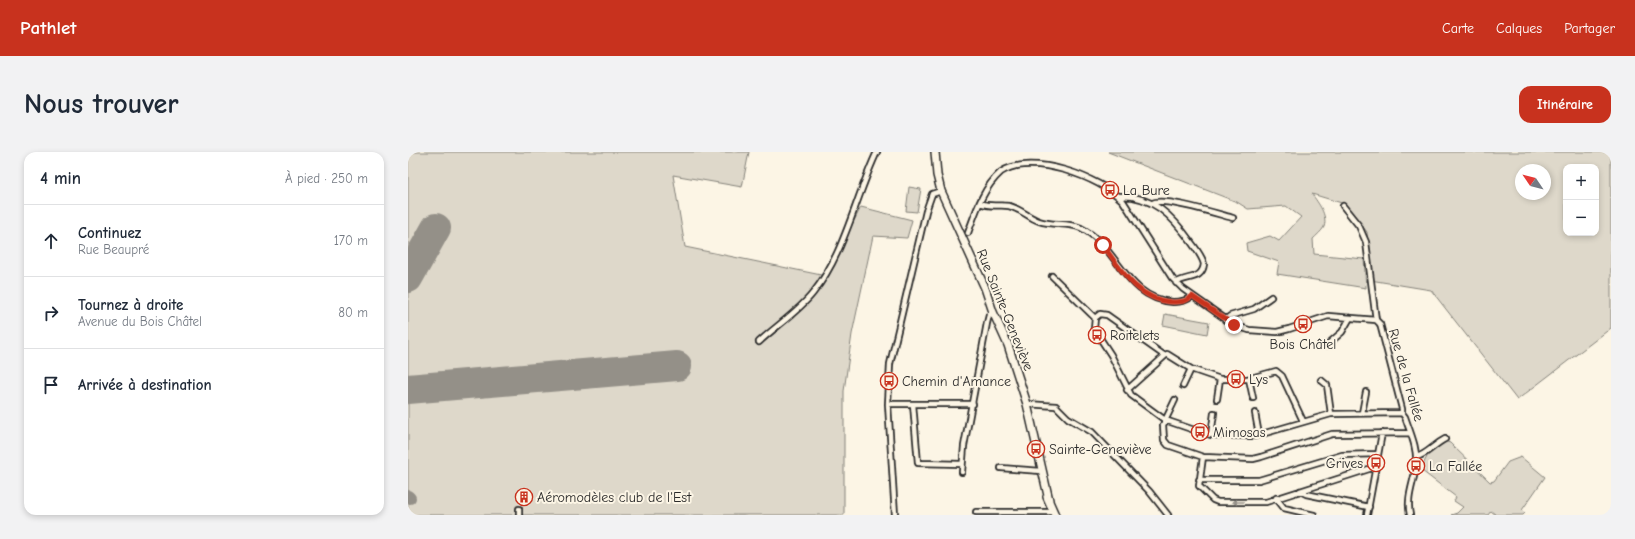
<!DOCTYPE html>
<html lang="fr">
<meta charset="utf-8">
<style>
body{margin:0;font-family:"Comic Neue",sans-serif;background:#f2f2f3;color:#1f2937}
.controls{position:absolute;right:12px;top:12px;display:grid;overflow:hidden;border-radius:8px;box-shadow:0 2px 6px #0003}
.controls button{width:36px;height:36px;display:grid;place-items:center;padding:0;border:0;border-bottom:1px solid #e0e1e3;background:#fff;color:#1f2937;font:20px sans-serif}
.compass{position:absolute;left:1107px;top:12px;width:36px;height:36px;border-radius:50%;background:#fff;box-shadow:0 2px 6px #0003;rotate:305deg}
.stop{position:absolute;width:12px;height:12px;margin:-9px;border:3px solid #c8321e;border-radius:50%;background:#fff}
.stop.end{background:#c8321e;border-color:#fff;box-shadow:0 1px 4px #0008}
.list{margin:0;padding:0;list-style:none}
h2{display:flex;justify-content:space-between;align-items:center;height:52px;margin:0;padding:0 16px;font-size:17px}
h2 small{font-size:13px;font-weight:400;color:#747a83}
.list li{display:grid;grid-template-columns:26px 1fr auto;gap:12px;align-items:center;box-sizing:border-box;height:72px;padding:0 16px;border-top:1px solid #e0e1e3}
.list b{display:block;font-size:15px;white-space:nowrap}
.list p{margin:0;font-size:13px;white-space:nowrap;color:#747a83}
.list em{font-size:13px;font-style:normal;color:#747a83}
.icon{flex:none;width:22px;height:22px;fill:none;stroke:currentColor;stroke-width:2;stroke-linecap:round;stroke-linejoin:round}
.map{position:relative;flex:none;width:1203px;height:363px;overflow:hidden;border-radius:12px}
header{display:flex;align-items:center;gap:24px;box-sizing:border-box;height:56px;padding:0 20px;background:#c8321e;color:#fff}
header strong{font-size:19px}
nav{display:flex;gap:22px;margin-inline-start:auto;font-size:14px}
.intro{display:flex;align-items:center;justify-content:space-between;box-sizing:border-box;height:96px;padding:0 24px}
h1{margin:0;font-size:28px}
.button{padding:10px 18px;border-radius:12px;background:#c8321e;color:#fff;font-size:14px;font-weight:700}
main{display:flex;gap:24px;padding:0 24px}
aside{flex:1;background:#fff;border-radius:12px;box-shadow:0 2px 6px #0003}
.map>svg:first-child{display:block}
.green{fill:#ded8ca;stroke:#84827a;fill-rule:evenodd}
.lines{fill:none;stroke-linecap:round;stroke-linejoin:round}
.taxiway{stroke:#949088;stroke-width:12}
.runway{stroke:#949088;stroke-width:30}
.street-casing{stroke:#2b2b2b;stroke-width:8}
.secondary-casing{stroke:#2b2b2b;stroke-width:10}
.street{stroke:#fcf5e5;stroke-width:4.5}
.secondary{stroke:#fcf5e5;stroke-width:7}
.oneway{fill:#949088}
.route{stroke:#c8321e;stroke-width:5}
.labels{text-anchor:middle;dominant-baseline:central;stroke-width:4;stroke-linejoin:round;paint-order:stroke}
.poi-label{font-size:14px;fill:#2b2b2b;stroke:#fcf5e5;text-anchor:start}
.street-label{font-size:14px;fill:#2b2b2b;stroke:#fcf5e5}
</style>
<header>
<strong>Pathlet</strong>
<nav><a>Carte</a><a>Calques</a><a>Partager</a></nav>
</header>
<div class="intro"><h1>Nous trouver</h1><a class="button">Itinéraire</a></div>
<main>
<aside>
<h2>4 min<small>À pied · 250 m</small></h2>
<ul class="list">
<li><svg class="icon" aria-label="ahead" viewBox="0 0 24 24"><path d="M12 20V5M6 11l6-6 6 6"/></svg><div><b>Continuez</b><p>Rue Beaupré</p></div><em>170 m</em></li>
<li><svg class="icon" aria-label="right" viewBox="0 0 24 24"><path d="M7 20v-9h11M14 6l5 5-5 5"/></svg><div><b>Tournez à droite</b><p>Avenue du Bois Châtel</p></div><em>80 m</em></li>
<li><svg class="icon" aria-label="arrive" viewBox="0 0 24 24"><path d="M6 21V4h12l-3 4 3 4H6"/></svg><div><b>Arrivée à destination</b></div></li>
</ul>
</aside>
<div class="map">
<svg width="1203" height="363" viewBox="0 0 1203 363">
<rect width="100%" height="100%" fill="#fcf5e5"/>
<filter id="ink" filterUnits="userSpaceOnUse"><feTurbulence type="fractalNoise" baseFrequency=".025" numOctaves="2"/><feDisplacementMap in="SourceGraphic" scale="8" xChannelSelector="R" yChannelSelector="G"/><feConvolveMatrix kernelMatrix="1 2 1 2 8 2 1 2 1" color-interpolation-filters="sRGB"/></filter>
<g filter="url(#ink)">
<path class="green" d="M 0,0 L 341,0 L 334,35 L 265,23 L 277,95 L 418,124 L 453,55 L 504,68 L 499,86 L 465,84 L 444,182 L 436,239 L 436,363 L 0,363 Z
M 700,0 L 1203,0 L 1203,176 L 1109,248 L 1023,138 L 962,128 L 959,80 L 937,52 L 904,42 C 910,51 920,63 916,75 C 914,79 908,84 905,87 L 906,102 L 956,107 L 958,136 L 869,122 L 871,110 L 839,99 L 838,91 L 862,84 L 871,89 L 893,65 L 878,54 L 840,57 L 829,50 ZM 1158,15 L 1188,15 L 1188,81 L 1158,81 ZM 1113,18 L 1137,18 L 1137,42 L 1113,42 Z
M 501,35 L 513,37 L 509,60 L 498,59 Z
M 757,162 L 801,170 L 799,182 L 755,173 Z
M 1037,289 L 1042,291 L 1082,330 L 1086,329 L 1100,310 L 1113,305 L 1137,325 L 1114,358 L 1117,361 L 1115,363 L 1088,363 L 1083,359 L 1080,363 L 1043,363 L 1049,361 L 1055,355 L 1046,349 L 1048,345 L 1014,319 C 1016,304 1025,296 1037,289 Z"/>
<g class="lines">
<path class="taxiway" d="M 0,344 L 2,346"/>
<path class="runway" d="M 0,126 L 28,76
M 0,237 L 269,214"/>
<defs>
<path id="street" d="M 710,44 C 744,42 765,65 783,90 C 788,97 794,104 796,112 C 794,129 779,123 768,131
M 572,51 C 584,56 590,52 601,54 C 613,57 620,65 631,69 C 645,74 659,70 673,76 C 710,94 717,147 765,150 C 772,150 779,149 784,144
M 745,51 C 756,45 810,62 825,66
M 935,54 L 951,74 L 958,90 L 968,168 L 972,172 L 994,257 L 994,261 L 997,265 C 1002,280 1010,297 1008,313 C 1006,331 998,345 1002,363
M 560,81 C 568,59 575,36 593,20 C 624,0 691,25 715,49 L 764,126 L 775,137 L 826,173 L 841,178 L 869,180 L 881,177 L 920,164 L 968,168
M 644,124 L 687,166
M 817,168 L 822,164 L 846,157 L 863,145
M 351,190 C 368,174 390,160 405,141 C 437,101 447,46 469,0
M 919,193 L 934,180 L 942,166
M 757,204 L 699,163 L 692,162 L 687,166 L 686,177 L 703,203 L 723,243 L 757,268 L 792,280 L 803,283 L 847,284 L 923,262 L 994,261
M 841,227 L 845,246
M 913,228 L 919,233 L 923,262
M 775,234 L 783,217
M 719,238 L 759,202 L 783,217 L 812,227 L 839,227 L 868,219 L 874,224 L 895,269
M 809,247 L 812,227
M 767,248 L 755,273 L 756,288 L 760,293 L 795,305 L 845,307 L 853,305 L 924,282 L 1002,281
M 480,252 L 565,252
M 505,252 L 510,311 L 554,312
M 619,252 L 648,254 L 660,266 L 684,280 L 741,339 L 760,363
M 847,261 L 851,283
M 954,261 L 958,240
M 803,283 L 806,261
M 795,305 L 791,334 L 805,348 L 810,350 L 858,350 L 964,316 L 967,317
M 1009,305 C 1019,302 1027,292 1037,287
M 593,316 L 633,319
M 554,320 L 556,294 L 579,171 L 581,163 L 585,160
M 791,328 L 851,328 L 934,303 L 970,302
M 892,339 L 898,342 L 961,355
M 868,346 L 876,356 L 906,363
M 111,357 L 111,363
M 568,360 L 645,360
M 487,363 L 480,252 L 482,212 L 518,59 L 524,42 L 533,39
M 959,363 L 974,281"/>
<path id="secondary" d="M 527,0 L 529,23 L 533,39 L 577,136 L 585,160 L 600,193 L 619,252 L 641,348
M 639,345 L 647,363"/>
</defs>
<use href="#street" class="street-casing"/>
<use href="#secondary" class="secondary-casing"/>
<use href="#street" class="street"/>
<use href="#secondary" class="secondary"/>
</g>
<defs><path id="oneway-solid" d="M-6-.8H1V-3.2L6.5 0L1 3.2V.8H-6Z"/></defs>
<use class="oneway" href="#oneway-solid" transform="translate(830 350) rotate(-180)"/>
</g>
<g class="lines" filter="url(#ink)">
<path class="route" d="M 695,93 C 713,118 730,148 764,150 C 772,150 779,150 784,144 L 826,173"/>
</g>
<defs>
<symbol id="bus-ring" viewBox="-11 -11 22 22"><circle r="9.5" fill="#fcf5e5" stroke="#c8321e" stroke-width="1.5"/><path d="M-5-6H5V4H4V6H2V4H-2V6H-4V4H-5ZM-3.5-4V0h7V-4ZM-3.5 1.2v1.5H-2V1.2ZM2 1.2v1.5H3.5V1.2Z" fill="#c8321e"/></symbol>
<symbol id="building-ring" viewBox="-11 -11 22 22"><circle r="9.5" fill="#fcf5e5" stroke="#c8321e" stroke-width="1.5"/><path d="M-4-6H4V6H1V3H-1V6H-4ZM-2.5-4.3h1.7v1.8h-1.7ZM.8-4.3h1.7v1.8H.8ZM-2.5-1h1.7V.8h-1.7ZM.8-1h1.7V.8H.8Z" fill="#c8321e"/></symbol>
</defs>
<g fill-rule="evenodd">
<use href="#bus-ring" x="692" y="28" width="20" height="20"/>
<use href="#bus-ring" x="885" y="162" width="20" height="20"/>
<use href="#bus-ring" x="679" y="173" width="20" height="20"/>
<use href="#bus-ring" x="818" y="217" width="20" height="20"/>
<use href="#bus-ring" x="471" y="219" width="20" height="20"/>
<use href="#bus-ring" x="782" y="270" width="20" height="20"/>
<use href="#bus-ring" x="618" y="287" width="20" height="20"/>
<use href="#bus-ring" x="958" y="301" width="20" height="20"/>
<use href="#bus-ring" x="998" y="304" width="20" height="20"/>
<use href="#building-ring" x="106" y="335" width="20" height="20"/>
</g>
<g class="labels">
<g class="poi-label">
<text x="715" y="38">La Bure</text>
<text x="702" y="183">Roitelets</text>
<text x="895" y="192" text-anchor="middle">Bois Châtel</text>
<text x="841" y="227">Lys</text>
<text x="494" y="229">Chemin d'Amance</text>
<text x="805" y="280">Mimosas</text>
<text x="641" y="297">Sainte-Geneviève</text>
<text x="955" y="311" text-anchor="end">Grives</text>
<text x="1021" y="314">La Fallée</text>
<text x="129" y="345">Aéromodèles club de l'Est</text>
</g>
<g class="street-label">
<text transform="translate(597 158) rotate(68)">Rue Sainte-Geneviève</text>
<text transform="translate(998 223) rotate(74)">Rue de la Fallée</text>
</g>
</g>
</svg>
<div class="controls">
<button>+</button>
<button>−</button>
</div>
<svg class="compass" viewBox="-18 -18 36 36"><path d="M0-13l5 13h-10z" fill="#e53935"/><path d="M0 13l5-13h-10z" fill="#747a83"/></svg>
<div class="stop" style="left:695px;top:93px"></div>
<div class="stop end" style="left:826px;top:173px"></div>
</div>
</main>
